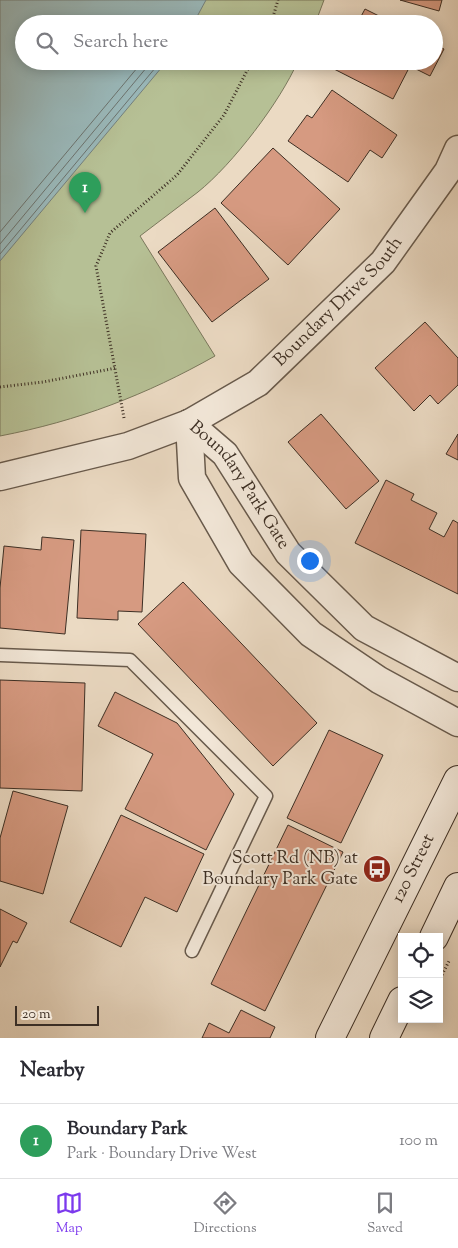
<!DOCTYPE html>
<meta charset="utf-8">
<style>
body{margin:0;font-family:"Sorts Mill Goudy",serif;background:#f7f7f7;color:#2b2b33}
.controls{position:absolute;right:15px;bottom:15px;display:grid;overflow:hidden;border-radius:0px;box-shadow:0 2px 12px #0003}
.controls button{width:45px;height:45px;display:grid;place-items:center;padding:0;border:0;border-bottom:1px solid #e1e1e2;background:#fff;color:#2b2b33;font:25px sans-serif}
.scale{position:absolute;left:15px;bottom:12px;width:84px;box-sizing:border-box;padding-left:5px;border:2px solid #3d2f24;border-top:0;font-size:14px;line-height:18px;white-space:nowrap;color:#3d2f24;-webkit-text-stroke:4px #f2e7d8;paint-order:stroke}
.you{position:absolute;left:309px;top:560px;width:18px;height:18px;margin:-12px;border:4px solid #fff;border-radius:50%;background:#1a73e8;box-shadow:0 0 0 8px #1a73e833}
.badge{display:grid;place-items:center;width:32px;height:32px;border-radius:50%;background:#7c3aed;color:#fff;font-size:16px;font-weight:700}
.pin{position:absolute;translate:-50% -41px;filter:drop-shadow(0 1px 2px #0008)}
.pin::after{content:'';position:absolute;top:26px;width:18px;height:15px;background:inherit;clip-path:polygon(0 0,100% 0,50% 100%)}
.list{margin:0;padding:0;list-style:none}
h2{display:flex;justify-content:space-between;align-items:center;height:65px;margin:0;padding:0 20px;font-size:21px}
h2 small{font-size:16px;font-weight:400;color:#7c7c81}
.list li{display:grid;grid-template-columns:32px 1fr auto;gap:15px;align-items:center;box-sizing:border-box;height:75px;padding:0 20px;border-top:1px solid #e1e1e2}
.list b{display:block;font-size:19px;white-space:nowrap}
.list p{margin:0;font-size:16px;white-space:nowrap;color:#7c7c81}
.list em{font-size:16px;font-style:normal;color:#7c7c81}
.icon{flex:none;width:28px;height:28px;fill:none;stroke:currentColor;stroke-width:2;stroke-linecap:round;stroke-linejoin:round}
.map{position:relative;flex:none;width:458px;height:1038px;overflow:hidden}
.search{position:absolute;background:#fff;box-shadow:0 2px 12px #0003;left:15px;right:15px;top:15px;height:55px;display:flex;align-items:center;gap:12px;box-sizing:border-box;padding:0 18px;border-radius:28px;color:#7c7c81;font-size:19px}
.sheet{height:140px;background:#fff}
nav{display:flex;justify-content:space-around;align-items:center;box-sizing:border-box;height:70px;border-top:1px solid #e1e1e2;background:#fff;font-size:14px;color:#7c7c81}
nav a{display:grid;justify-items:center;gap:2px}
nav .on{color:#7c3aed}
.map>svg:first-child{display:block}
.green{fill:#b6c095;stroke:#7a785c}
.water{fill:#9ab9bb;stroke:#75827f}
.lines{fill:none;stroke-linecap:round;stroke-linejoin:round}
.shore{stroke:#6c7470;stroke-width:1}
.building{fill:#d69a81;stroke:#3d2f24}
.service-casing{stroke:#685a4c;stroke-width:15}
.minor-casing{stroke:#685a4c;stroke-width:29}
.secondary-casing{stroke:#3d2f24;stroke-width:30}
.path{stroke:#3d2f24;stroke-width:3;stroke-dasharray:1 2.5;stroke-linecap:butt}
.service{stroke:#f2e7d8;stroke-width:12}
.minor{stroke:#f2e7d8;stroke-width:26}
.secondary{stroke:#f2e7d8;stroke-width:28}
.labels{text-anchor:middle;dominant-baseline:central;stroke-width:4;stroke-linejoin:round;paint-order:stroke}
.street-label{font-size:18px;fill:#3d2f24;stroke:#f2e7d8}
.poi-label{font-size:18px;fill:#3d2f24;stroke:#f2e7d8;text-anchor:end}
</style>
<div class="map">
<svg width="458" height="1038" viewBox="0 0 458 1038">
<rect width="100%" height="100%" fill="#ebdac3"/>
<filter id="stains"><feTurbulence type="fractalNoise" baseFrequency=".004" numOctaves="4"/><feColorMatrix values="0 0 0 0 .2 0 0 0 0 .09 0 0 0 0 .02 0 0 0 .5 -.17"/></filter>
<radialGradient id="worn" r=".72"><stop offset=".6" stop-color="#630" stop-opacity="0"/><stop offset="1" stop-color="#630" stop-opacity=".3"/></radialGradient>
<path class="green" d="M 0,0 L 324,0 L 315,24 L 24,24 L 24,61 L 298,61 C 280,102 233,164 198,192 C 179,207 159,221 140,236 L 215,356 C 146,395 78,421 0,436 Z"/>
<path class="water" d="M 0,0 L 206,0 L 193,24 L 24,24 L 24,61 L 167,61 L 0,261 Z"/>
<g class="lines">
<path class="shore" d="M 0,232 L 143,61
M 0,244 L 152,61
M 0,254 L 161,61"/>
</g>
<path class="building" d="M 400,0 L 442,0 L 439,11 Z
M 365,9 L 395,24 L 357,24 Z
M 434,44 L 444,49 L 430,76 L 410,66 L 393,99 L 334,69 L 338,61 L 434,61 Z
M 332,90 L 397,135 L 382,158 L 370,150 L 348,182 L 288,141 L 307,115 L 312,118 Z
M 273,148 L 340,209 L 288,265 L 221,203 Z
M 215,208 L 269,279 L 212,322 L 158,252 Z
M 425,322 L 458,358 L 458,385 L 438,404 L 430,395 L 414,411 L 375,368 Z
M 321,414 L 379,481 L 346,509 L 288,442 Z
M 458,434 L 458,460 L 446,454 Z
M 386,480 L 414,494 L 411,500 L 437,513 L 429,529 L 444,537 L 453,520 L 458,523 L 458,594 L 355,543 Z
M 81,530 L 146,534 L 142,612 L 118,611 L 118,620 L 77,618 Z
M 42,537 L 74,540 L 65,634 L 0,628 L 0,588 L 4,546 L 41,550 Z
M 183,582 L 317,723 L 273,766 L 138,624 Z
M 0,680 L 85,683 L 82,791 L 0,788 Z
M 115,692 L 177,723 L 234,794 L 206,850 L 125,809 L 153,754 L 98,726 Z
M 329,730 L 383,755 L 341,843 L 287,818 Z
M 13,791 L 68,806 L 43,894 L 0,881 L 0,838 Z
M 121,815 L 204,854 L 177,912 L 145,897 L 121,947 L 70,922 Z
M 288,825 L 343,852 L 265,1011 L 211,984 Z
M 0,909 L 27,923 L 17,943 L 13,941 L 0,967 Z
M 241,1010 L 275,1027 L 270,1038 L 202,1038 L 209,1023 L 229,1033 Z"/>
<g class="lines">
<defs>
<path id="service" d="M 0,655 L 130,660 L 266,796 L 192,951"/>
<g id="minor">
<path d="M 189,423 L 192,478 L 241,563 L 311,634 L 379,680 L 458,723"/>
<path id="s1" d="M 189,423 L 225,454 L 288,553 L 364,628 L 458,678"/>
<path id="s2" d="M 0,477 L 128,446 L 189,423 L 258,383 L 383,262 L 448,171 L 458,149"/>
</g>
<g id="secondary">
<path d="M 434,937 L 458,887"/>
<path id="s3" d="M 330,1038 L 458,780"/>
<path d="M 384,1038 L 402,1001"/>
</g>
</defs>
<use href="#service" class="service-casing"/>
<use href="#minor" class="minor-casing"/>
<use href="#secondary" class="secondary-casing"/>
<path class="path" d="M 271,24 L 278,0
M 0,387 L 43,382 L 116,368
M 124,418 L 96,266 L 110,233 L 177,175 L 224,115 L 252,61
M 439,981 L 449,961"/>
<use href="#service" class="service"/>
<use href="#minor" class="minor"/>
<use href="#secondary" class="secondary"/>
</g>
<defs>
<symbol id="bus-disc" viewBox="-11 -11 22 22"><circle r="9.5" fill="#8f2418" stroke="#f2e7d8"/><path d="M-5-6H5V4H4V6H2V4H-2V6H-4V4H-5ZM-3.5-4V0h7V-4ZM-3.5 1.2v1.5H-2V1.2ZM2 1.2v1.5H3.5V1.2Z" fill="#fff"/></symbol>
</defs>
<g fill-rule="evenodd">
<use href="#bus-disc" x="361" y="853" width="32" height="32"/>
</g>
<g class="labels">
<g class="street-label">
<text stroke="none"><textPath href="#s2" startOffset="391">Boundary Drive South</textPath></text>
<text stroke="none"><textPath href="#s1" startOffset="81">Boundary Park Gate</textPath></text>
<text stroke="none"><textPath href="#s3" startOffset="189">120 Street</textPath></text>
</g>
<g class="poi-label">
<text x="358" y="859">Scott Rd (NB) at<tspan x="358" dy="21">Boundary Park Gate</tspan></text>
</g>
</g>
<rect width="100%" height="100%" filter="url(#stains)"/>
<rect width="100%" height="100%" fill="url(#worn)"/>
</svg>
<div class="controls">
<button><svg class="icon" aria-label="locate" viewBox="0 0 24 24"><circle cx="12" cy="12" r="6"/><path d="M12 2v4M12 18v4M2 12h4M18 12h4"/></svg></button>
<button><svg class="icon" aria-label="layers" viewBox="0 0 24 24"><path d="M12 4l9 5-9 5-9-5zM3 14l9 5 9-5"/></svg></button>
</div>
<div class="scale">20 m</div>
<div class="you"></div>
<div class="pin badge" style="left:85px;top:213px;background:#2e9e5b">1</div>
<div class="search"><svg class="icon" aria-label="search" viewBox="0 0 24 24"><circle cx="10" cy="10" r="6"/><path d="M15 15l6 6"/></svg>Search here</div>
</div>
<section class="sheet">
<h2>Nearby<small></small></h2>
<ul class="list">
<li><span class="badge" style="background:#2e9e5b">1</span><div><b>Boundary Park</b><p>Park · Boundary Drive West</p></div><em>100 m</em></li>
</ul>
</section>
<nav>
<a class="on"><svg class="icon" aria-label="map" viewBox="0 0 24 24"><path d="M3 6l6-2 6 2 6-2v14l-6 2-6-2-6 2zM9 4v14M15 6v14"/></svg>Map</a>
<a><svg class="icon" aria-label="directions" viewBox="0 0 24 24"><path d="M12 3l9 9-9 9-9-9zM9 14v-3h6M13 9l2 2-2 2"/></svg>Directions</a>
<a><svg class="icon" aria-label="saved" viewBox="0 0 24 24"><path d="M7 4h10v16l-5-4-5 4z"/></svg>Saved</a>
</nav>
